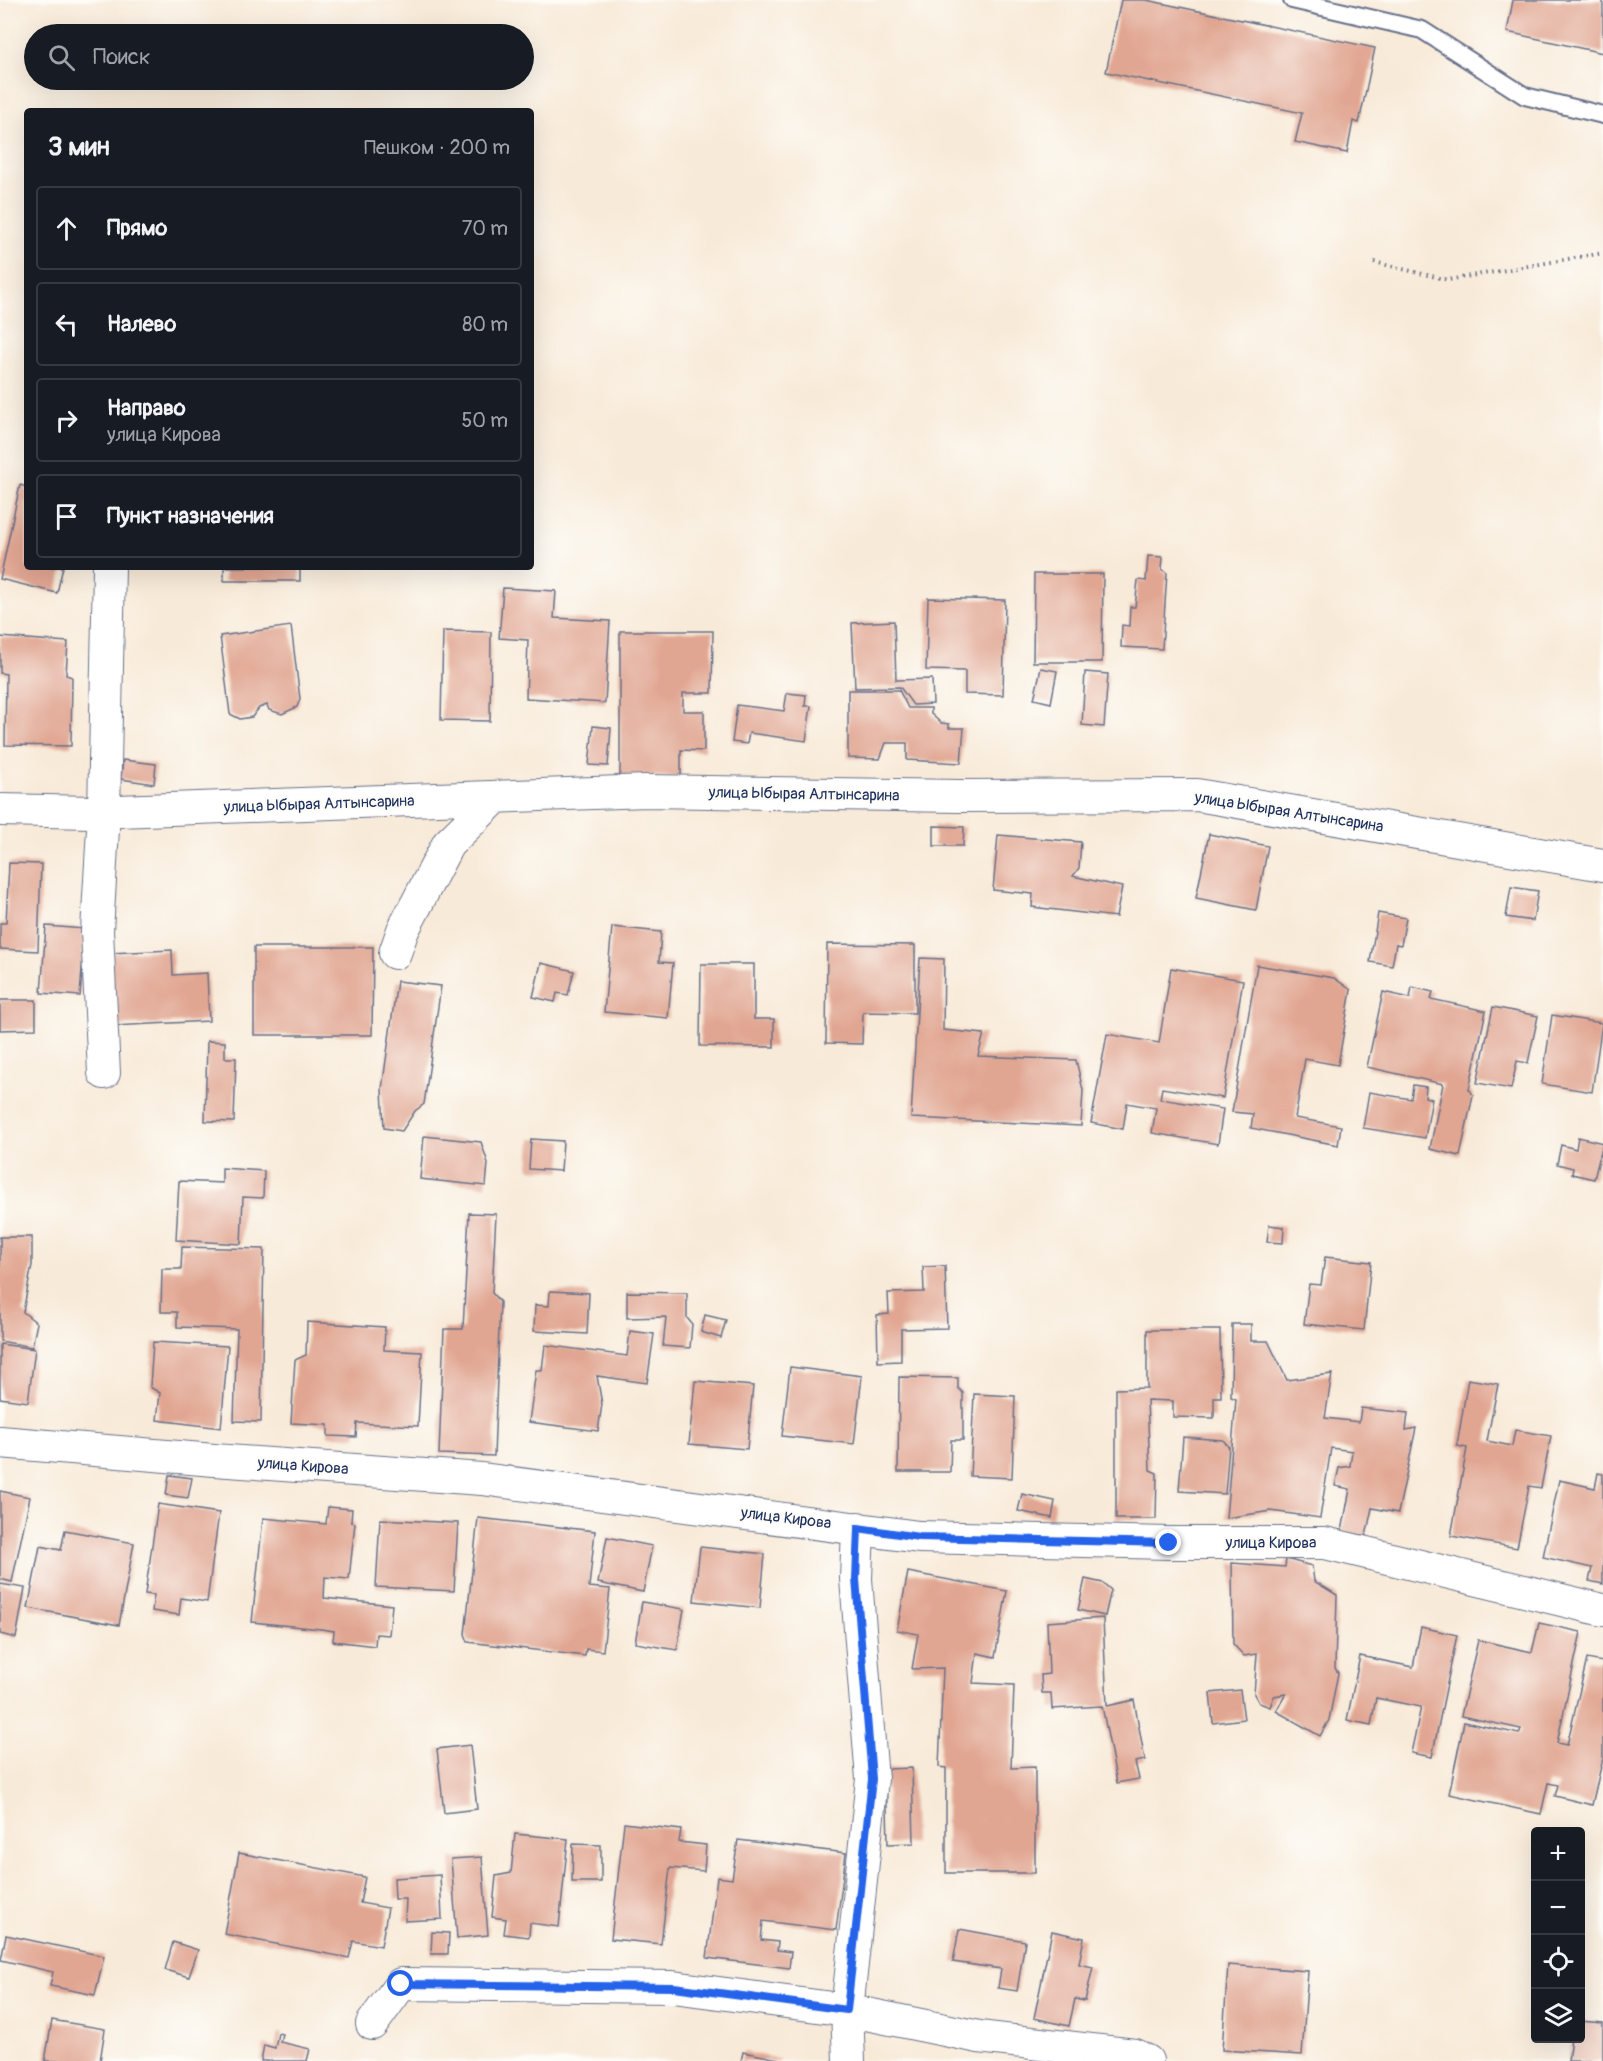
<!DOCTYPE html>
<html lang="ru">
<meta charset="utf-8">
<style>
body{margin:0;font-family:Pangolin,sans-serif;background:#242831;color:#f1f3f6}
.controls{position:absolute;right:18px;bottom:18px;display:grid;overflow:hidden;border-radius:6px;box-shadow:0 6px 24px #0002}
.controls button{width:54px;height:54px;display:grid;place-items:center;padding:0;border:0;border-bottom:2px solid #363941;background:#171b24;color:#f1f3f6;font:30px sans-serif}
.stop{position:absolute;width:18px;height:18px;margin:-14px;border:4px solid #2563eb;border-radius:50%;background:#fff}
.stop.end{background:#2563eb;border-color:#fff;box-shadow:0 2px 6px #0008}
.list{margin:0;padding:0;list-style:none}
h2{display:flex;justify-content:space-between;align-items:center;height:78px;margin:0;padding:0 24px;font-size:26px}
h2 small{font-size:20px;font-weight:400;color:#9ea1a6}
.list li{display:grid;grid-template-columns:39px 1fr auto;gap:18px;align-items:center;box-sizing:border-box;height:84px;margin:0 12px 12px;padding:0 12px;border:2px solid #363941;border-radius:6px}
.list b{display:block;font-size:22px;white-space:nowrap}
.list p{margin:0;font-size:20px;white-space:nowrap;color:#9ea1a6}
.list em{font-size:20px;font-style:normal;color:#9ea1a6}
.icon{flex:none;width:33px;height:33px;fill:none;stroke:currentColor;stroke-width:2;stroke-linecap:round;stroke-linejoin:round}
.map{position:relative;flex:none;width:1603px;height:2061px;overflow:hidden}
.search{position:absolute;background:#171b24;box-shadow:0 6px 24px #0002;left:24px;top:24px;width:510px;height:66px;display:flex;align-items:center;gap:15px;box-sizing:border-box;padding:0 21px;border-radius:33px;color:#9ea1a6;font-size:22px}
.panel{position:absolute;background:#171b24;box-shadow:0 6px 24px #0002;left:24px;top:108px;width:510px;height:462px;border-radius:6px}
.map>svg:first-child{display:block}
.building{fill:#e1a692}
.lines{fill:none;stroke-linecap:round;stroke-linejoin:round}
.service-casing{stroke:#687089;stroke-width:20}
.minor-casing{stroke:#687089;stroke-width:34}
.path{stroke:#687089;stroke-width:4;stroke-dasharray:1.5 4.5;stroke-linecap:butt}
.service{stroke:#fff;stroke-width:16}
.minor{stroke:#fff;stroke-width:32}
.route{stroke:#2563eb;stroke-width:8}
.labels{text-anchor:middle;dominant-baseline:central;stroke-width:4.5;stroke-linejoin:round;paint-order:stroke}
.street-label{font-size:16px;fill:#1b2f5e;stroke:#fdfcf7}
</style>
<div class="map">
<svg width="1603" height="2061" viewBox="0 0 1603 2061">
<rect width="100%" height="100%" fill="#fdfcf7"/>
<filter id="ink" filterUnits="userSpaceOnUse"><feTurbulence type="fractalNoise" baseFrequency=".0167" numOctaves="2"/><feDisplacementMap in="SourceGraphic" scale="12" xChannelSelector="R" yChannelSelector="G"/><feConvolveMatrix kernelMatrix="1 2 1 2 8 2 1 2 1" color-interpolation-filters="sRGB"/></filter>
<filter id="wash" filterUnits="userSpaceOnUse"><feTurbulence type="fractalNoise" baseFrequency=".008" numOctaves="4" result="noise"/><feDisplacementMap in="SourceGraphic" scale="24" xChannelSelector="R" yChannelSelector="G"/><feGaussianBlur stdDeviation="1.35" result="paint"/><feColorMatrix in="noise" values="0 0 0 0 0 0 0 0 0 0 0 0 0 0 0 0 0 1.4 0 .05"/><feComposite in="paint" operator="in"/></filter>
<g filter="url(#wash)">
<rect width="100%" height="100%" fill="#f8ead8"/>
<g id="blocks">
<path class="building" d="M 1121,0 L 1146,0 L 1375,48 L 1359,123 L 1353,121 L 1347,153 L 1295,142 L 1302,113 L 1106,72 Z
M 1513,0 L 1603,0 L 1603,53 L 1507,32 Z
M 20,485 L 27,487 L 27,567 L 63,567 L 57,593 L 0,579 Z
M 1148,556 L 1163,557 L 1162,569 L 1167,573 L 1162,649 L 1121,647 L 1122,625 L 1129,626 L 1130,607 L 1135,607 L 1138,580 L 1146,581 Z
M 224,567 L 300,567 L 300,581 L 224,581 Z
M 1034,574 L 1103,574 L 1102,662 L 1033,662 Z
M 503,588 L 556,591 L 554,618 L 610,621 L 605,703 L 526,698 L 528,640 L 499,638 Z
M 928,598 L 1005,600 L 1003,695 L 965,694 L 965,671 L 926,670 Z
M 894,621 L 896,680 L 932,679 L 933,704 L 913,705 L 900,687 L 855,688 L 852,623 Z
M 291,626 L 300,699 L 297,707 L 282,714 L 269,710 L 267,705 L 259,708 L 252,717 L 240,719 L 230,714 L 220,636 Z
M 443,631 L 491,632 L 490,721 L 441,720 Z
M 620,631 L 713,631 L 712,693 L 683,693 L 683,711 L 704,711 L 704,751 L 681,750 L 681,777 L 620,776 Z
M 0,637 L 68,642 L 66,675 L 72,677 L 71,746 L 5,745 L 6,674 L 0,673 Z
M 1041,668 L 1057,671 L 1051,703 L 1034,699 Z
M 1085,672 L 1108,674 L 1104,727 L 1082,725 Z
M 848,690 L 899,690 L 908,708 L 931,708 L 931,714 L 941,723 L 949,724 L 949,728 L 964,728 L 961,763 L 907,760 L 907,743 L 886,743 L 880,759 L 848,758 Z
M 787,693 L 806,695 L 805,706 L 811,706 L 806,741 L 749,733 L 747,744 L 732,742 L 737,705 L 784,711 Z
M 593,726 L 611,728 L 608,766 L 589,765 Z
M 123,760 L 156,764 L 154,784 L 121,779 Z
M 934,826 L 964,827 L 963,846 L 934,846 Z
M 1209,834 L 1268,846 L 1256,910 L 1196,898 Z
M 998,835 L 1081,842 L 1079,868 L 1073,876 L 1122,887 L 1116,917 L 1032,907 L 1033,894 L 993,890 Z
M 9,863 L 41,864 L 38,951 L 0,949 L 0,923 L 6,923 Z
M 1511,887 L 1538,891 L 1533,921 L 1506,917 Z
M 1378,913 L 1406,918 L 1401,945 L 1396,944 L 1392,966 L 1370,962 Z
M 46,926 L 85,929 L 80,996 L 41,993 Z
M 612,927 L 661,932 L 659,962 L 673,963 L 668,1018 L 604,1012 Z
M 827,944 L 915,945 L 915,1013 L 863,1012 L 862,1044 L 826,1043 Z
M 254,947 L 373,947 L 372,1035 L 254,1035 Z
M 172,950 L 173,975 L 207,973 L 209,1021 L 113,1026 L 110,953 Z
M 920,958 L 944,959 L 943,1030 L 984,1034 L 978,1056 L 1076,1060 L 1083,1090 L 1081,1126 L 911,1118 Z
M 541,963 L 574,971 L 568,995 L 557,993 L 555,1002 L 533,997 Z
M 701,964 L 754,964 L 754,1019 L 774,1019 L 774,1047 L 700,1046 Z
M 1257,965 L 1334,978 L 1351,990 L 1338,1065 L 1305,1059 L 1295,1118 L 1341,1126 L 1338,1145 L 1251,1128 L 1253,1114 L 1232,1112 Z
M 1171,968 L 1243,980 L 1223,1098 L 1162,1088 L 1160,1099 L 1223,1109 L 1218,1144 L 1152,1133 L 1156,1108 L 1127,1103 L 1123,1129 L 1091,1123 L 1107,1034 L 1159,1043 Z
M 397,981 L 441,986 L 424,1104 L 415,1111 L 402,1131 L 384,1128 L 382,1089 Z
M 1412,987 L 1433,992 L 1431,999 L 1486,1011 L 1469,1089 L 1473,1095 L 1460,1156 L 1430,1149 L 1443,1084 L 1367,1067 L 1383,992 L 1410,998 Z
M 0,1000 L 36,1000 L 36,1029 L 0,1030 Z
M 1493,1007 L 1538,1016 L 1528,1063 L 1517,1061 L 1511,1089 L 1477,1083 Z
M 1552,1015 L 1602,1023 L 1592,1092 L 1542,1084 Z
M 207,1041 L 225,1042 L 225,1058 L 236,1058 L 234,1122 L 205,1121 Z
M 1413,1085 L 1426,1087 L 1425,1097 L 1432,1099 L 1425,1138 L 1363,1128 L 1369,1092 L 1411,1099 Z
M 424,1136 L 481,1142 L 488,1163 L 486,1186 L 420,1179 Z
M 1578,1137 L 1603,1143 L 1594,1179 L 1572,1174 L 1573,1168 L 1557,1164 L 1561,1145 L 1576,1149 Z
M 531,1139 L 563,1141 L 561,1171 L 529,1169 Z
M 222,1168 L 264,1171 L 263,1198 L 243,1197 L 241,1244 L 176,1240 L 179,1181 L 222,1183 Z
M 469,1213 L 496,1214 L 492,1293 L 500,1302 L 494,1456 L 439,1454 L 444,1329 L 463,1329 Z
M 1269,1225 L 1284,1227 L 1283,1243 L 1267,1242 Z
M 0,1237 L 32,1237 L 32,1265 L 23,1312 L 37,1323 L 32,1347 L 0,1341 Z
M 182,1247 L 264,1249 L 261,1422 L 234,1421 L 237,1329 L 177,1327 L 177,1312 L 161,1312 L 162,1269 L 181,1269 Z
M 1325,1257 L 1371,1262 L 1364,1330 L 1304,1324 L 1309,1284 L 1321,1285 Z
M 945,1266 L 947,1328 L 901,1329 L 901,1361 L 878,1362 L 877,1315 L 889,1314 L 888,1293 L 924,1292 L 923,1267 Z
M 550,1291 L 589,1293 L 587,1334 L 534,1331 L 535,1305 L 549,1306 Z
M 627,1292 L 687,1293 L 687,1318 L 692,1324 L 690,1348 L 663,1346 L 666,1317 L 627,1318 Z
M 705,1315 L 726,1320 L 721,1338 L 701,1332 Z
M 307,1322 L 385,1327 L 384,1350 L 422,1352 L 418,1426 L 357,1423 L 356,1437 L 328,1436 L 328,1425 L 291,1423 L 295,1360 L 306,1355 Z
M 1232,1324 L 1251,1324 L 1251,1341 L 1268,1341 L 1287,1380 L 1332,1374 L 1325,1418 L 1359,1422 L 1361,1408 L 1408,1413 L 1406,1430 L 1416,1428 L 1398,1513 L 1372,1508 L 1366,1536 L 1342,1531 L 1350,1489 L 1335,1486 L 1339,1468 L 1350,1466 L 1352,1451 L 1331,1448 L 1320,1518 L 1271,1511 L 1226,1518 L 1236,1399 L 1231,1397 Z
M 1147,1330 L 1220,1330 L 1221,1397 L 1214,1397 L 1214,1418 L 1173,1417 L 1173,1401 L 1147,1400 L 1150,1470 L 1157,1473 L 1156,1519 L 1116,1519 L 1116,1389 L 1147,1388 Z
M 630,1331 L 654,1334 L 647,1383 L 597,1376 L 602,1404 L 598,1431 L 529,1422 L 536,1370 L 542,1370 L 545,1345 L 627,1356 Z
M 153,1342 L 228,1346 L 221,1428 L 157,1420 L 160,1393 L 150,1387 Z
M 0,1344 L 35,1349 L 28,1402 L 0,1398 Z
M 790,1367 L 862,1376 L 854,1444 L 782,1436 Z
M 899,1377 L 958,1378 L 958,1388 L 963,1393 L 963,1440 L 951,1440 L 950,1472 L 898,1472 Z
M 1468,1379 L 1498,1384 L 1487,1441 L 1512,1446 L 1515,1430 L 1551,1436 L 1541,1488 L 1529,1486 L 1517,1548 L 1451,1536 L 1467,1448 L 1457,1446 Z
M 695,1381 L 753,1386 L 747,1449 L 689,1444 Z
M 974,1394 L 1015,1396 L 1012,1478 L 970,1476 Z
M 1183,1437 L 1223,1440 L 1229,1447 L 1225,1494 L 1179,1491 Z
M 1598,1473 L 1603,1474 L 1603,1584 L 1589,1581 L 1592,1568 L 1543,1557 L 1559,1480 L 1595,1488 Z
M 169,1475 L 192,1478 L 188,1498 L 166,1495 Z
M 0,1491 L 30,1497 L 12,1582 L 0,1579 Z
M 1022,1494 L 1055,1501 L 1052,1518 L 1018,1511 Z
M 158,1504 L 219,1513 L 207,1602 L 181,1598 L 179,1615 L 152,1611 L 154,1595 L 145,1594 Z
M 328,1507 L 352,1509 L 351,1522 L 355,1523 L 349,1579 L 325,1577 L 324,1598 L 392,1605 L 389,1635 L 376,1634 L 375,1646 L 333,1641 L 334,1631 L 321,1629 L 252,1622 L 263,1518 L 326,1524 Z
M 478,1518 L 595,1531 L 589,1587 L 610,1589 L 603,1651 L 586,1649 L 585,1656 L 468,1642 L 465,1634 Z
M 380,1519 L 458,1523 L 454,1591 L 376,1587 Z
M 65,1530 L 134,1543 L 119,1625 L 28,1608 L 40,1546 L 61,1550 Z
M 607,1537 L 652,1546 L 643,1592 L 598,1583 Z
M 700,1547 L 765,1554 L 760,1608 L 694,1601 Z
M 1286,1559 L 1312,1566 L 1314,1581 L 1337,1595 L 1335,1668 L 1338,1673 L 1329,1720 L 1320,1736 L 1276,1711 L 1286,1694 L 1274,1696 L 1270,1707 L 1259,1703 L 1254,1694 L 1257,1654 L 1244,1656 L 1233,1644 L 1232,1563 L 1285,1567 Z
M 908,1572 L 1007,1591 L 995,1657 L 977,1653 L 973,1683 L 1014,1685 L 1011,1768 L 1035,1767 L 1035,1873 L 946,1873 L 946,1768 L 939,1767 L 943,1668 L 912,1669 L 918,1634 L 897,1630 Z
M 1085,1579 L 1103,1583 L 1111,1590 L 1105,1616 L 1078,1610 Z
M 0,1584 L 25,1588 L 16,1638 L 0,1634 Z
M 642,1602 L 684,1609 L 677,1650 L 635,1643 Z
M 1103,1618 L 1107,1706 L 1134,1700 L 1145,1760 L 1135,1762 L 1139,1779 L 1117,1783 L 1102,1706 L 1052,1709 L 1051,1693 L 1042,1693 L 1041,1675 L 1049,1674 L 1047,1622 Z
M 1539,1623 L 1581,1632 L 1557,1743 L 1567,1745 L 1587,1659 L 1603,1662 L 1603,1758 L 1592,1805 L 1555,1796 L 1558,1785 L 1548,1783 L 1541,1814 L 1449,1794 L 1464,1722 L 1519,1734 L 1521,1729 L 1461,1716 L 1478,1640 L 1532,1652 Z
M 1421,1627 L 1457,1635 L 1432,1757 L 1411,1753 L 1421,1707 L 1376,1698 L 1371,1725 L 1347,1720 L 1360,1656 L 1413,1667 Z
M 1240,1690 L 1244,1719 L 1213,1723 L 1210,1693 Z
M 470,1745 L 477,1809 L 444,1813 L 437,1749 Z
M 912,1768 L 914,1843 L 888,1844 L 886,1769 Z
M 624,1823 L 681,1830 L 679,1842 L 706,1845 L 704,1871 L 670,1868 L 661,1944 L 611,1939 Z
M 515,1834 L 568,1839 L 559,1927 L 530,1923 L 529,1937 L 504,1934 L 506,1919 L 492,1917 L 496,1876 L 511,1873 Z
M 738,1840 L 846,1853 L 836,1930 L 763,1921 L 761,1940 L 778,1942 L 777,1950 L 791,1952 L 789,1968 L 707,1958 L 717,1877 L 732,1879 Z
M 573,1844 L 601,1845 L 601,1882 L 572,1882 Z
M 239,1853 L 365,1877 L 360,1903 L 388,1908 L 381,1946 L 353,1941 L 349,1958 L 224,1934 Z
M 482,1857 L 488,1935 L 457,1938 L 451,1859 Z
M 440,1875 L 442,1919 L 405,1921 L 406,1899 L 395,1899 L 394,1878 Z
M 959,1929 L 1025,1941 L 1017,1991 L 998,1988 L 1001,1969 L 953,1962 Z
M 1052,1931 L 1084,1938 L 1079,1964 L 1093,1967 L 1085,2001 L 1075,1999 L 1069,2026 L 1034,2018 Z
M 432,1932 L 449,1933 L 448,1954 L 431,1954 Z
M 6,1935 L 104,1956 L 95,1995 L 50,1986 L 53,1972 L 1,1960 Z
M 173,1942 L 198,1950 L 189,1977 L 165,1970 Z
M 1228,1965 L 1308,1971 L 1302,2055 L 1222,2050 Z
M 52,2020 L 105,2029 L 100,2061 L 45,2061 Z
M 1580,2021 L 1603,2023 L 1603,2061 L 1568,2061 L 1571,2038 L 1580,2038 Z
M 278,2033 L 282,2034 L 280,2042 L 310,2049 L 307,2061 L 261,2061 L 264,2045 L 275,2048 Z
M 743,2052 L 779,2059 L 779,2061 L 741,2061 Z"/>
</g>
</g>
<g filter="url(#ink)">
<use href="#blocks" fill-opacity="0" stroke="#687089" stroke-width="1.5"/>
<g class="lines">
<defs>
<path id="service" d="M 1292,0 L 1422,30 L 1525,96 L 1603,115"/>
<path id="minor" d="M 0,810 L 92,812 L 647,791 L 959,796 L 1197,795 L 1603,865
M 395,953 L 403,930 L 448,844 L 496,797
M 104,1073 L 97,931 L 104,812 L 109,567
M 0,1442 L 214,1460 L 482,1479 L 919,1537 L 1169,1543 L 1325,1543 L 1603,1610
M 372,2024 L 401,1984 L 673,1987 L 847,2010 L 979,2037 L 1135,2055 L 1147,2061
M 849,2061 L 847,2010 L 872,1779 L 856,1579 L 858,1528"/>
</defs>
<use href="#service" class="service-casing"/>
<use href="#minor" class="minor-casing"/>
<path class="path" d="M 1374,262 L 1448,280 L 1603,253"/>
<use href="#service" class="service"/>
<use href="#minor" class="minor"/>
</g>
</g>
<g class="lines" filter="url(#ink)">
<path class="route" d="M 401,1984 L 674,1987 L 847,2010 L 872,1779 L 856,1579 L 858,1528 L 919,1537 L 1169,1543"/>
</g>
<g class="labels">
<g class="street-label">
<text transform="translate(804 794) rotate(1)">улица Ыбырая Алтынсарина</text>
<text transform="translate(319 804) rotate(-2)">улица Ыбырая Алтынсарина</text>
<text transform="translate(1289 812) rotate(9)">улица Ыбырая Алтынсарина</text>
<text transform="translate(303 1466) rotate(4)">улица Кирова</text>
<text transform="translate(786 1518) rotate(7)">улица Кирова</text>
<text x="1271" y="1543">улица Кирова</text>
</g>
</g>
</svg>
<div class="controls">
<button>+</button>
<button>−</button>
<button><svg class="icon" aria-label="locate" viewBox="0 0 24 24"><circle cx="12" cy="12" r="6"/><path d="M12 2v4M12 18v4M2 12h4M18 12h4"/></svg></button>
<button><svg class="icon" aria-label="layers" viewBox="0 0 24 24"><path d="M12 4l9 5-9 5-9-5zM3 14l9 5 9-5"/></svg></button>
</div>
<div class="stop" style="left:401px;top:1984px"></div>
<div class="stop end" style="left:1169px;top:1543px"></div>
<div class="search"><svg class="icon" aria-label="search" viewBox="0 0 24 24"><circle cx="10" cy="10" r="6"/><path d="M15 15l6 6"/></svg>Поиск</div>
<section class="panel">
<h2>3 мин<small>Пешком · 200 m</small></h2>
<ul class="list">
<li><svg class="icon" aria-label="ahead" viewBox="0 0 24 24"><path d="M12 20V5M6 11l6-6 6 6"/></svg><div><b>Прямо</b></div><em>70 m</em></li>
<li><svg class="icon" aria-label="left" viewBox="0 0 24 24"><path d="M17 20v-9H6M10 6l-5 5 5 5"/></svg><div><b>Налево</b></div><em>80 m</em></li>
<li><svg class="icon" aria-label="right" viewBox="0 0 24 24"><path d="M7 20v-9h11M14 6l5 5-5 5"/></svg><div><b>Направо</b><p>улица Кирова</p></div><em>50 m</em></li>
<li><svg class="icon" aria-label="arrive" viewBox="0 0 24 24"><path d="M6 21V4h12l-3 4 3 4H6"/></svg><div><b>Пункт назначения</b></div></li>
</ul>
</section>
</div>
